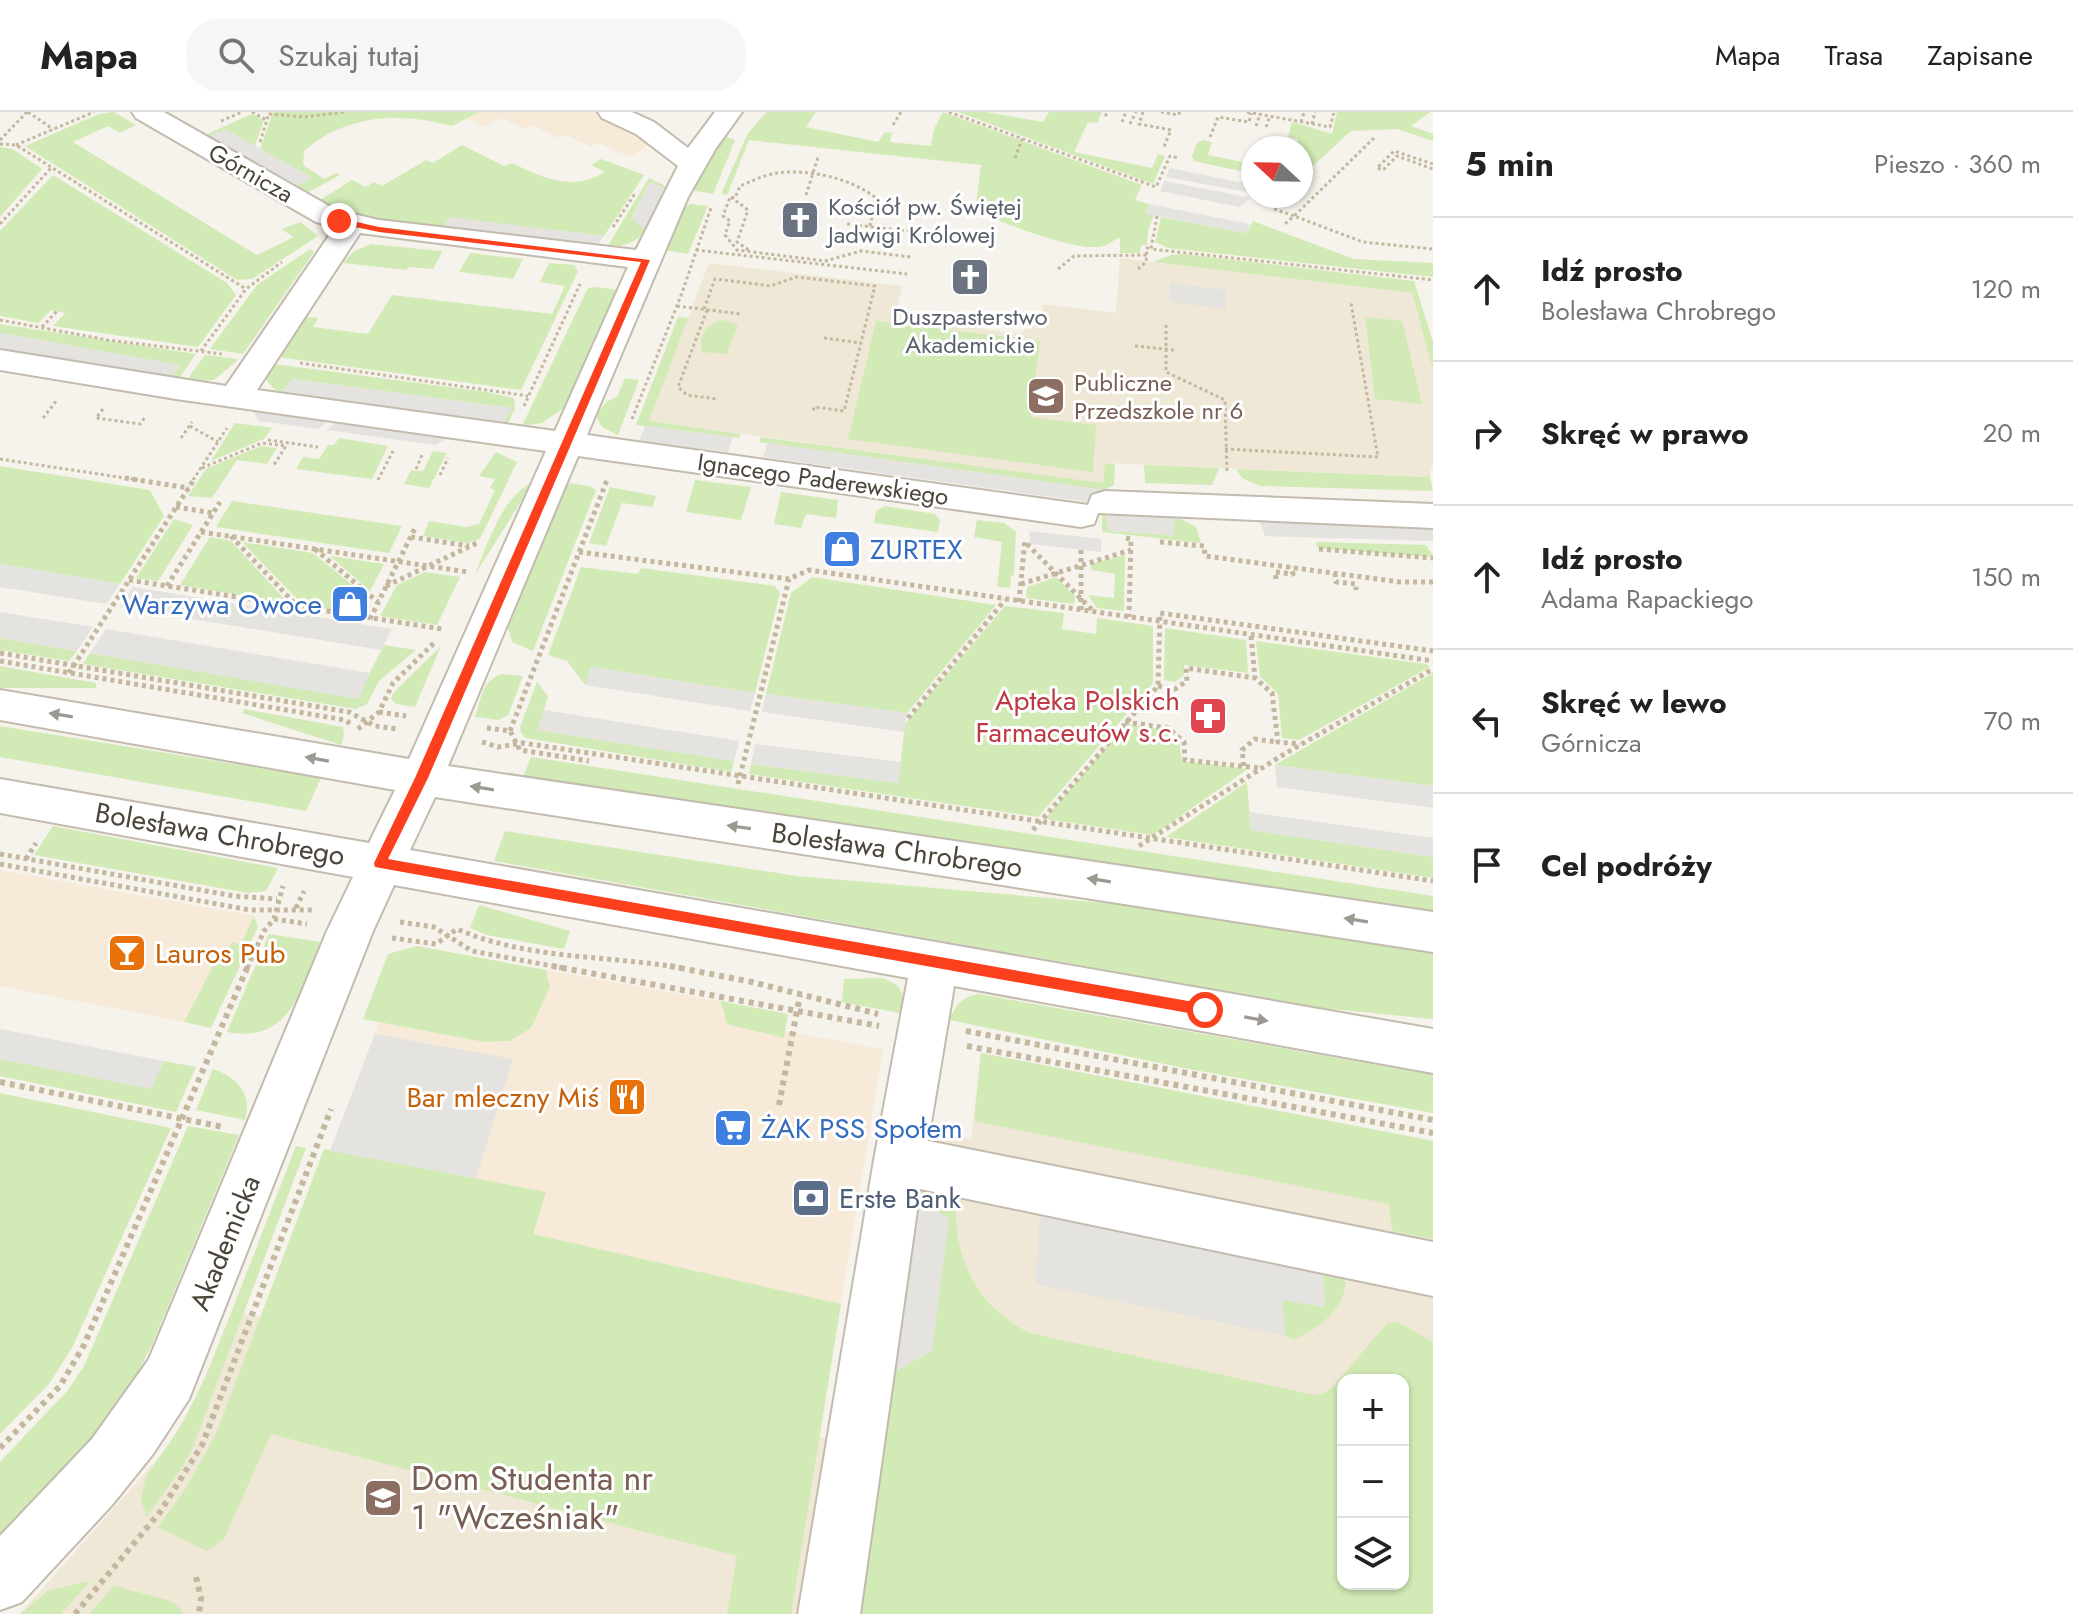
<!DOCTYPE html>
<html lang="pl">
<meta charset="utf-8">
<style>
body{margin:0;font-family:Jost,sans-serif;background:#f6f6f6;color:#222}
.controls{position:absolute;right:24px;bottom:24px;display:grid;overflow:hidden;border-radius:16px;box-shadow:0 2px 6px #0004}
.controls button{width:72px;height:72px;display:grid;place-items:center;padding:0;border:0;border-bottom:2px solid #e0e0e0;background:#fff;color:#222;font:40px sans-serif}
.compass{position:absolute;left:1241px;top:24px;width:72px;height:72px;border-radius:50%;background:#fff;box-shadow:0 2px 6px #0004;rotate:292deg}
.stop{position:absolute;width:24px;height:24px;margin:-18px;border:6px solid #fc3f1d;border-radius:50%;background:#fff}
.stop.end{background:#fc3f1d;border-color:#fff;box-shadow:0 2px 8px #0008}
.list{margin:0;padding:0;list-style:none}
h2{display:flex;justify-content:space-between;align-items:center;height:104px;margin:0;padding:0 32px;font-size:34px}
h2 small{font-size:26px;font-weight:400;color:#767676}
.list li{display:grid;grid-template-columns:52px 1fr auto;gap:24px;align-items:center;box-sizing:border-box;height:144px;padding:0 32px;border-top:2px solid #e0e0e0}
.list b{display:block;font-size:30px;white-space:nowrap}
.list p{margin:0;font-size:26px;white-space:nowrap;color:#767676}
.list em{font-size:26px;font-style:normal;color:#767676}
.icon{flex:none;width:44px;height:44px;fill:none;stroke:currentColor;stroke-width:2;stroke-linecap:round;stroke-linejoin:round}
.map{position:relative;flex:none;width:1433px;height:1502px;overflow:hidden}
header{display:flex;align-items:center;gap:48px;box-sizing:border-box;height:112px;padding:0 40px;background:#fff;border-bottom:2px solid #e0e0e0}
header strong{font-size:38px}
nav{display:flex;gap:44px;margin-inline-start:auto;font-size:28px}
.search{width:560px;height:72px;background:#f6f6f6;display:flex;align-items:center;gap:20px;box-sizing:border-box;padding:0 28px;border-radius:32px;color:#767676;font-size:30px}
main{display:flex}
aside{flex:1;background:#fff}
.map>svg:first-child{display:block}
.commercial{fill:#f7ead8}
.education{fill:#efe8d6;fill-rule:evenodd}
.green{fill:#d2eab5;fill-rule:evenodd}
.parking{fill:#e5e3e0}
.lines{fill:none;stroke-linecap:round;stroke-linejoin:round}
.minor-casing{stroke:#c2bbae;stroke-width:4}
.path-far2{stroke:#c4b79f;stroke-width:3;stroke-dasharray:3 3;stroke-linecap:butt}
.path-far1{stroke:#c4b79f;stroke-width:5;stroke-dasharray:4 4;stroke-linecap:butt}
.path{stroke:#c4b79f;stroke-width:6;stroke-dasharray:5 5;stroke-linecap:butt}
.minor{fill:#fff;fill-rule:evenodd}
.oneway{fill:#9c9892}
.route{fill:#fc3f1d}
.labels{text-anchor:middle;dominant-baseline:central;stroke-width:6;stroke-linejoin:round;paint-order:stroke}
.far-street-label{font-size:24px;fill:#4b4439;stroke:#fff}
.far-worship-label{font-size:24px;fill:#5b616d;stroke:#fff;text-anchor:start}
.far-education-label{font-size:24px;fill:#785e54;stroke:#fff;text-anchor:start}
.shop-label{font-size:28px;fill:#366cbe;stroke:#fff;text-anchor:start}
.health-label{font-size:28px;fill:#be3a42;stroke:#fff;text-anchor:end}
.street-label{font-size:28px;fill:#4b4439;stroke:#fff}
.food-label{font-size:28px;fill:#c56008;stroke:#fff;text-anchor:start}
.service-label{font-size:28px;fill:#4e5e75;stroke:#fff;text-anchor:start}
.near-education-label{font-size:34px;fill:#785e54;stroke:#fff;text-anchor:start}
</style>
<header>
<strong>Mapa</strong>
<div class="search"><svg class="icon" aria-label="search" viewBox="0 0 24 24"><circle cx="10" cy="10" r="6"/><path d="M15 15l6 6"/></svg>Szukaj tutaj</div>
<nav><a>Mapa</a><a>Trasa</a><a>Zapisane</a></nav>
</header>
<main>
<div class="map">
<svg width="1433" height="1502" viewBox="0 0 1433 1502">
<rect width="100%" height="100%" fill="#f6f3ec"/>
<path class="commercial" d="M 479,0 L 621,0 L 664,24 L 630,45 L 598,31 L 591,35 L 566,23 L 559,26 L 533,14 L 526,17 L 501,6 L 484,15 L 466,6 Z
M 0,758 L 254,804 L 241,832 L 227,840 L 199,880 L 184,910 L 0,874 Z
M 546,858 L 720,889 L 723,904 L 784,926 L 785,919 L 883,937 L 841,1192 L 532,1122 L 545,1080 L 330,1039 L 379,910 L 484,930 L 510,929 L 531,916 L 550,875 Z"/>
<path class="education" d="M 1120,146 L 1412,181 L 1433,258 L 1433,353 L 1428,365 L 1106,351 L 1103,371 L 648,309 L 709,151 L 902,174 L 894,206 L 1019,221 L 1041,209 L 1043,192 L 1116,201 Z
M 981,941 L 1433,1029 L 1433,1502 L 20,1502 L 166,1337 L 195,1288 L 232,1199 L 835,1328 L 885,1009 L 971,1027 ZM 1343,1268 L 1403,1268 L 1403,1472 L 1343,1472 Z"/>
<path class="green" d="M 114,0 L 136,13 L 120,21 L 108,14 L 73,30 L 257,143 L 294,125 L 281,117 L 301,110 L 318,124 L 252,167 L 237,168 L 25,34 L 99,2 Z
M 273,0 L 479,0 L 452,14 C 400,0 346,2 304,39 L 303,53 L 324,67 L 336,61 L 340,63 L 307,81 L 295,74 L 311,65 L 260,37 Z
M 767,0 L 816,0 L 806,15 L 878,30 L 885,20 L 892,21 L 890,30 L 931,34 L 934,17 L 943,0 L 1142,73 L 1135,88 L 1149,92 L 1146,101 L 1154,103 L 1148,119 L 1147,133 L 1141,133 L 1140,141 L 1120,141 L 1120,126 C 1113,127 1111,132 1104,134 C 1076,141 1004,110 975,100 L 981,53 L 749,28 L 727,83 L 721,82 L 748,21 Z
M 958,0 L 986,0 L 1043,10 L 1049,0 L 1102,0 L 1097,11 L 1088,10 L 1074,40 L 1152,56 L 1158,42 L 1165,44 L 1153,72 Z
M 1337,0 L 1430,0 L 1411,14 L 1433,22 L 1433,29 L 1397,17 L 1351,19 L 1301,65 L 1301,36 L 1295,36 L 1298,27 L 1288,25 L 1292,10 L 1332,22 Z
M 252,2 L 264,8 L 255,34 L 225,17 L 208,25 L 205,23 Z
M 723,24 L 735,28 L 713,82 L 692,78 Z
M 1203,28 L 1212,30 L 1208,43 L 1253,52 L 1253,62 L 1194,49 L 1192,45 L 1197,31 Z
M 462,33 L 504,54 L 512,51 C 543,66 572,80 605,60 L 591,53 L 601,47 L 644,63 L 604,124 L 449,106 L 443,116 C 400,112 358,107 320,88 L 352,68 L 366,75 L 374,70 L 382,74 L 426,48 L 433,51 Z
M 0,35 L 13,37 L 42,57 L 0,105 Z
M 53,63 L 227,171 L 236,183 L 198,235 L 53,214 L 65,201 L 51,198 L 38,211 L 0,204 L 0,119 Z
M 649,66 L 667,75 L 666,77 L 650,70 L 632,105 L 645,118 C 637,132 622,134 607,135 Z
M 690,92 L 708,94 L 688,142 L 665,138 L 684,95 Z
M 1161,105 L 1246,121 L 1253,109 L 1354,147 L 1433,151 L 1433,165 L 1168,136 L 1155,130 Z
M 371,132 L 441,139 L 442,140 L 433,157 L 409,155 L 406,158 L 343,151 L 354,139 Z
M 310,137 L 314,140 L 243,242 L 210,237 L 257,173 Z
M 470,141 L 523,147 L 513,167 L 459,160 Z
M 1182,142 L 1414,169 L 1433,230 L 1433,258 L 1412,181 L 1153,150 L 1171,143 Z
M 549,151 L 574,153 L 578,159 L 521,278 L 271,244 L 298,204 L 318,206 L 313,215 L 368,222 L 392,183 L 552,202 L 565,174 L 540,170 Z
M 596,175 L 617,178 L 564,296 L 542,311 L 522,314 L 588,176 Z
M 678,205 L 688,206 L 649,309 L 741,322 L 739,326 L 636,313 Z
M 1365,205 L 1402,209 L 1422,292 L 1375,287 Z
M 724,208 L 738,213 L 727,242 L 702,240 C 698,223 707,211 724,208 Z
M 876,209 L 1040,229 L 1031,305 L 1096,313 L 1093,360 L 848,327 Z
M 0,212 L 196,242 L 178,268 L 170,267 L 179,253 L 0,221 Z
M 205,243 L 239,247 L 214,268 L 186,269 Z
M 267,251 L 486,280 L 514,286 L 515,297 L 507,313 L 503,312 L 511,296 L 292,267 L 283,280 L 274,277 L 263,264 Z
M 625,266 L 639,268 L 618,323 L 602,315 L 596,304 L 606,290 L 617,285 Z
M 235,311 L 272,316 L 264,327 L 211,349 Z
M 761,325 L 1103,371 L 1105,351 L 1115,352 L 1114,373 L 1104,378 L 759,330 Z
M 339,326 L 388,334 L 372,367 L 296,357 L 303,345 L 319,347 L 328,333 L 334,333 Z
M 261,334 L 277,336 L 267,352 L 237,348 L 212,386 L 188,384 L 206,357 Z
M 433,339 L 447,341 L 429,376 L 404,372 L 411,358 L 423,359 Z
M 496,340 L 517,350 L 480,427 L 467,431 L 423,424 L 429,409 L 467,415 L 479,412 L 495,378 L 490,376 L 495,367 L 479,364 Z
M 1144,353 L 1217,356 L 1219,356 L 1212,373 L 1145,371 Z
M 0,354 L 150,378 L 164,404 L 120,472 L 0,452 Z
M 1236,357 L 1427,365 L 1429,361 L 1433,379 L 1260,374 L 1242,366 Z
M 695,368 L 751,375 L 741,408 L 686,400 Z
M 534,369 L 474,464 C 489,431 500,386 534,369 Z
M 567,371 L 590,374 L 596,378 L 533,539 L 512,530 L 508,516 Z
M 610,375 L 656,384 L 652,395 L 622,391 L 606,434 L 589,431 Z
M 781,380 L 838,388 L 836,406 L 806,402 L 801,416 L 774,412 Z
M 232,389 L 402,414 L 389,441 L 216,415 Z
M 885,394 L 935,402 L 940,408 L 938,420 L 874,411 L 876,399 Z
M 1102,400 L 1105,401 L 1109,419 L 1174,423 L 1173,411 L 1179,406 L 1196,415 L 1201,431 L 1102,420 Z
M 174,407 L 193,413 L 158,469 L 136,466 Z
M 977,408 L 1004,411 L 1016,420 L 1014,463 L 1011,464 L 1010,476 L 997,475 L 1002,430 L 974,425 Z
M 210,425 L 231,429 L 288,491 L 180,473 Z
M 242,430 L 313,441 L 367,485 L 342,481 L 332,498 L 302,492 Z
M 1316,430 L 1426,433 L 1432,442 L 1431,445 L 1317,436 Z
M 1125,443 L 1124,499 L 1097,496 L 1088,483 L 1114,486 L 1115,462 L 1091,458 L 1091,452 Z
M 330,444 L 384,452 L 370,479 Z
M 581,455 L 638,462 L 641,456 L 775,474 L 780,481 L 755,581 L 591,555 L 585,573 L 567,549 L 548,543 Z
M 425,460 L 460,465 L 437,513 L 380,504 L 397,473 Z
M 812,465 L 996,493 L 907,601 L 766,582 L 791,481 Z
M 1056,465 L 1075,484 L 1074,492 L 1026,486 L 1027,475 Z
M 1005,494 L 1064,501 L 1062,517 L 1096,522 L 1097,506 L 1153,514 L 1153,571 L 1038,705 L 749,662 L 751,652 L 898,671 L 905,612 Z
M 1165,516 L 1246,528 L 1248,561 L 1184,553 L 1184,563 L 1175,570 L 1164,568 Z
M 0,526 L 77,539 L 69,549 L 0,538 Z
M 1256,529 L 1426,552 L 1430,555 L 1299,628 L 1282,626 L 1278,582 L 1260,564 Z
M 384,533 L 416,538 L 379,569 L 367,592 L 356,597 L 83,552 L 90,541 L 357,586 Z
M 441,534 L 415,595 L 396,592 L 391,586 L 394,580 Z
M 0,554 L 96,571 L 96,576 L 0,576 Z
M 1433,561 L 1433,674 L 1275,653 Z
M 503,562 L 523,564 L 508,603 L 499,608 L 475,605 C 481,587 482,567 503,562 Z
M 537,570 L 548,584 L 538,618 L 734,649 L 731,660 L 526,626 L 521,621 L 520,615 Z
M 244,597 L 343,615 L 344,624 L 341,633 L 242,601 Z
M 1125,613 L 1165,617 L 1179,630 L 1182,649 L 1248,657 L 1153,723 L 1045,707 Z
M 0,614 L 321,666 L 306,699 L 0,645 Z
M 531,645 L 1420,782 L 1433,784 L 1433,799 L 523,665 Z
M 1247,670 L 1251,718 L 1433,745 L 1433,766 L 1166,725 Z
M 53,714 L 278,756 L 266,779 L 248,781 L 34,743 Z
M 505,719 L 797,764 L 1129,793 L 1433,842 L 1433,907 L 1321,896 L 494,749 Z
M 479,793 L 570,819 L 564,837 L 487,823 L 470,816 Z
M 254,804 L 258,815 L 211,916 L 184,910 L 221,839 L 227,839 L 232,830 L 241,832 Z
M 269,822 L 320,830 C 301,877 291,932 227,920 Z
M 417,834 L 546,858 L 550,875 L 531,916 L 510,929 L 484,930 L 363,907 L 388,842 Z
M 882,866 C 902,872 905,882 904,902 L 842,890 L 844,867 Z
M 978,882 L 1433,963 L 1433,1001 L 1194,958 L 949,908 C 956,893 962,885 978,882 Z
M 720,889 L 788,902 L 784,926 L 727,912 Z
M 981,941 L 1433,1029 L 1433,1127 L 1392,1119 L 1389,1092 L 974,1009 Z
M 0,947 L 150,976 L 164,949 L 196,955 L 176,1000 L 0,964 Z
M 213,957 C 237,965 253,982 245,1008 L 196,998 Z
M 0,981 L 171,1016 L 73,1234 L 49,1272 L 0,1322 Z
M 188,1014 L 239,1023 L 152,1233 L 117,1300 L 0,1427 L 0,1350 L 68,1278 L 84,1254 Z
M 296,1034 L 306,1036 L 193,1335 L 182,1356 L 146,1405 L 141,1387 L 146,1365 L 181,1314 L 208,1260 Z
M 324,1037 L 546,1080 L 533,1122 L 841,1192 L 791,1502 L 727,1502 L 737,1444 L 271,1322 L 224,1427 L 207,1439 L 158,1415 L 186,1376 L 216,1322 Z
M 921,1074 C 930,1077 944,1078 951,1083 C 957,1088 956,1122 959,1131 C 968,1172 992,1202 1029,1221 L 1314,1283 L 1324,1281 L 1334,1274 L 1387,1211 L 1398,1210 L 1433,1230 L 1433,1502 L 859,1502 L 894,1260 L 932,1239 L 935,1095 L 919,1086 ZM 1343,1268 L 1403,1268 L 1403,1472 L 1343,1472 Z
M 1327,1155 L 1339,1162 L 1346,1171 C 1342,1199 1320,1215 1296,1227 L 1285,1224 L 1282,1187 L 1325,1195 L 1323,1162 Z
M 90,1469 L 61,1502 L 20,1502 L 49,1478 Z
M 114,1474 L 171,1489 L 181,1497 L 182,1502 L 89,1502 Z"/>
<path class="parking" d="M 225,17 L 260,37 L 312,66 L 295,74 L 208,25 Z
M 1170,56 L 1253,73 L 1253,81 L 1166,65 Z
M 1164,69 L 1251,86 L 1239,95 L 1160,79 Z
M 650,70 L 666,77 L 645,118 L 632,106 Z
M 1149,92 L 1249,112 L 1247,121 L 1146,102 Z
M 449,105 L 604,124 L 596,135 L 443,116 Z
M 1170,171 L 1226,178 L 1226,197 L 1169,190 Z
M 0,221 L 180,253 L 170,267 L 0,237 Z
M 292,267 L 512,296 L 503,312 L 283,280 Z
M 252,298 L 329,308 L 318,317 L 259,309 Z
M 337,310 L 449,325 L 436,333 L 326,318 Z
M 645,314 L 733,325 L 728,340 L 639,329 Z
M 768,331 L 1104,378 L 1102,392 L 763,345 Z
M 1105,401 L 1179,406 L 1173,411 L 1175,423 L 1109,419 Z
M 1260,410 L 1433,415 L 1433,429 L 1265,424 Z
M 1029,419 L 1101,427 L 1101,440 L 1030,432 Z
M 0,452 L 120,472 L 106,492 L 0,475 Z
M 133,475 L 392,517 L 381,538 L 120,495 Z
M 0,500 L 93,515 L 77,539 L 0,526 Z
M 106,517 L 370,561 L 358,587 L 90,541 Z
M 591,555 L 755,581 L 750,599 L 585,573 Z
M 766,582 L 907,601 L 904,620 L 762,600 Z
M 544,598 L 739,629 L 734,649 L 537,618 Z
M 755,632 L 901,650 L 898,671 L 751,652 Z
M 1275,653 L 1433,674 L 1433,696 L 1277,675 Z
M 1249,700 L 1433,726 L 1433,745 L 1251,718 Z
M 0,917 L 164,949 L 151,977 L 0,947 Z
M 375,922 L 513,947 L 476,1066 L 330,1039 Z
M 919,1086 L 949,1107 L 932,1239 L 894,1260 Z
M 1040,1099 L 1327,1155 L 1323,1162 L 1325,1195 L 1282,1188 L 1285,1224 L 1035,1172 Z"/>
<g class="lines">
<defs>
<path id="minor" d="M 132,0 L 164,0 L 336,98 L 379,108 L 636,138 L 678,54 L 636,22 L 602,6 L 598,0 L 632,0 L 654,10 L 688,36 L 715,0 L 742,0 L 716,36 L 688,85 L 587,323 L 1088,393 L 1092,383 L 1105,379 L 1433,392 L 1433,416 L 1098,401 L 1094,412 L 1081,415 L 578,344 L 448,654 L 1433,800 L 1433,840 L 435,685 L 410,738 L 1433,917 L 1433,961 L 954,874 L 928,1029 L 1433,1130 L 1433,1184 L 920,1077 L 860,1502 L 798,1502 L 874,1048 L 908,866 L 394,773 L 373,819 L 189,1287 L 153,1342 L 112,1393 L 22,1490 L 0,1498 L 0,1424 L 92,1327 L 149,1247 L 327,819 L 353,765 L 0,701 L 0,667 L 369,731 L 395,678 L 0,608 L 0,578 L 409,647 L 546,339 L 176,287 L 0,258 L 0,238 L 226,274 L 335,115 L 316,110 L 136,6 ZM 360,121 L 628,155 L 555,319 L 257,278 Z"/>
</defs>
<use href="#minor" class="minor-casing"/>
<path class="path-far2" d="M 28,0 L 53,17
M 252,0 L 267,8
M 949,0 L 1156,75 L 1170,44 L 1179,46
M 1143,0 L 1139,12 L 1171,18 L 1163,37
M 1161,0 L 1178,3 L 1180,0
M 1247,0 L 1330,15 L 1334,0
M 269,2 L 304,5 L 344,0
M 1105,4 L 1108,0
M 221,9 L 242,0
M 1122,10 L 1126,0
M 1301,10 L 1304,0
M 1130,12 L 1136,0
M 1312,12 L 1315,0
M 893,13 L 901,0
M 1256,14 L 1260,2
M 1266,15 L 1270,4
M 1210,25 L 1218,5 L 1249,10 L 1251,1
M 1374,26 L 1294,104 L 1363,130 L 1433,137
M 0,28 L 27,0
M 260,30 L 269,1
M 0,32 L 16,33 L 246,177
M 16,33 L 94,0
M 1015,46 L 1022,27
M 1433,52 L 1394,39 L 1377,56 L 1383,58 L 1397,44 L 1433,57
M 806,83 L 818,45
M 731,85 L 748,98 L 737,130 L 749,138
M 1274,97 L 1294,104 L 1284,113
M 1157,104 L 1151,137 L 1433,168
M 0,112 L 51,56
M 847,112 L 916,120
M 870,114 L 876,86 C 851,66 809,57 777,61 C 764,63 752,69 740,74 L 735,86 L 730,85 L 723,104 L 730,109 L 725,123 L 737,138 L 825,149 L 861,139 L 911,145
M 613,115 L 636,80
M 696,138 L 907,162
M 1058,157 L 1074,144 L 1147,143
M 1138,157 L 1146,150 L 1147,136 L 1151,137
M 677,194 L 741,202
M 704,197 L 715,167 L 771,174 L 796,165 L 875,174 L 844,299 L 814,295 L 813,300
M 707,198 L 678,275 L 687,283 L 717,287
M 0,208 L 108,228 L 222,242
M 1166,213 L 1166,260 L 1225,288 L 1227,361
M 42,215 L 57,199
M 824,226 L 861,231
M 1135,234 L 1174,238
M 201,239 L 246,177 L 282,150
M 300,251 L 528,284
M 524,294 L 580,172
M 103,297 L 96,306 L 140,312 L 146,304
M 43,306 L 57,288
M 632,307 L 682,181 L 711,96
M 190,314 L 218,330
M 181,326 L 192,310
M 268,328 L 318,335
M 1225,337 L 1378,345 L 1351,191
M 0,347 L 138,368
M 202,356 L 262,331 L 286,334 L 274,353
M 416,357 L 422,343
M 440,363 L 448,346
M 193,368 L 227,316
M 378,368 L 393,339"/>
<path class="path-far1" d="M 125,366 L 189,376
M 176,395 L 213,401
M 201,420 L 468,460
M 231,424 L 298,495
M 411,425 L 469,434
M 1126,426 L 1131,427 L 1129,505
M 1160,430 L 1204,434 L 1205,444 L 1400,470 L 1433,470
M 1027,432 L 1093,499
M 315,437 L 378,490
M 1319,437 L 1433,446
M 1081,438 L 1081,498
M 579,440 L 789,467 L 809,458 L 1433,549
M 1335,461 L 1336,470 L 1356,472 L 1356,478
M 1276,467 L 1275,460 L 1293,462 L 1291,455
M 129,468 L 442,517
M 1021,472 L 1131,438
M 167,474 L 220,390
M 386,474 L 479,430
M 1019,490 L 1025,427
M 370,507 L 415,416
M 1251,524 L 1255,566 L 1272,581 L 1278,630 L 1300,632
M 0,541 L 349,600 L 375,614 L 397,617
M 0,549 L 345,608 L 351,612
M 69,561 L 195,366
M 1158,574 L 1175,577 L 1187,569 L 1186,556 L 1255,566
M 379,600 L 406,604
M 908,606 L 1005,488
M 1125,610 L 1168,616 L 1184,630 L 1185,648 L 1260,656
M 487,616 L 510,619 L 520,638 L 589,649
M 358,617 L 379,600 L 393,571 L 435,530
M 510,619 L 607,368
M 482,630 L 498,635 L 523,631 L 1433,769
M 1244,654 L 1242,638 L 1255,627 L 1278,630
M 738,672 L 789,467
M 1033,718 L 1158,574 L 1160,501 L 1433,539
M 1139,734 L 1281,644 L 1433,557
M 0,742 L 234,784 L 277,787
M 26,747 L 36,731
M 0,752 L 250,798 L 315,798
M 296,796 L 304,779
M 274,807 L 307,812
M 400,810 L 434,815 L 472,839 L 563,856
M 392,826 L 436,832 L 457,817 C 528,848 607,843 682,856
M 247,856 L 264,819 L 274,807 L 283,774"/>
<path class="path" d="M 552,854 L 879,914
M 670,854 L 752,870 L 878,902
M 966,919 L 1433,1008
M 967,934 L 1433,1021
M 0,970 L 223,1015
M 779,993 L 800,883
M 0,1336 L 60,1274 L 84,1233 L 248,854
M 196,1465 L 201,1486 L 199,1502
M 75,1502 L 160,1400 L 202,1333 L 331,997"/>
<use href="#minor" class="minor"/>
</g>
<defs><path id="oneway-solid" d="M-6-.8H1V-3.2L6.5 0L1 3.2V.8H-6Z" transform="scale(2)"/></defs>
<g class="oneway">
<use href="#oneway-solid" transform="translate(61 603) rotate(-171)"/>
<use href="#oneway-solid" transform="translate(317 647) rotate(-170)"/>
<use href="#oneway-solid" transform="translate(482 676) rotate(-171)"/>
<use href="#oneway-solid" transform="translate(739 715) rotate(-172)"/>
<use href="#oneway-solid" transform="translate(1099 768) rotate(-171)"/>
<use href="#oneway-solid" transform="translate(1356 808) rotate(-171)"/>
<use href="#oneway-solid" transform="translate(1256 907) rotate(10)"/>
</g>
<path class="route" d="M 339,106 L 379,115 L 650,148 L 428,666 L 388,747 L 1205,892 L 1212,898 L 1210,903 L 1205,904 L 375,755 L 374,751 L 415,666 L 641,150 L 379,120 L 336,111 Z"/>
<defs>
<symbol id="church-square" viewBox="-11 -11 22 22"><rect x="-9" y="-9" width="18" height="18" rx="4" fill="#6b7280" stroke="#fff"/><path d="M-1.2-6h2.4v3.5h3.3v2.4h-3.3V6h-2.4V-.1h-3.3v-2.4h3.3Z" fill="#fff"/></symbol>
<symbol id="school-square" viewBox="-11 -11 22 22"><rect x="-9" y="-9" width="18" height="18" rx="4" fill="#8d6e63" stroke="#fff"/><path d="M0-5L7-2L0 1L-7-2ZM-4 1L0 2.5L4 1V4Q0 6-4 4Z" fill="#fff"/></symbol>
<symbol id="shop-square" viewBox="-11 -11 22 22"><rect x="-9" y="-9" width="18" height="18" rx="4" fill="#3f7fe0" stroke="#fff"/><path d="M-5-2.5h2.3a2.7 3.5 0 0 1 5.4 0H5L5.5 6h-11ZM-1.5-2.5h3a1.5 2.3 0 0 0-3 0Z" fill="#fff"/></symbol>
<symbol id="pharmacy-square" viewBox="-11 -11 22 22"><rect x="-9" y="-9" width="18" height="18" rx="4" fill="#e0444e" stroke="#fff"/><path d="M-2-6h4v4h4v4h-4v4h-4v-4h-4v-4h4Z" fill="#fff"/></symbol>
<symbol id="bar-square" viewBox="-11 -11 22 22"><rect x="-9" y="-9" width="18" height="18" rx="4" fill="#e8710a" stroke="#fff"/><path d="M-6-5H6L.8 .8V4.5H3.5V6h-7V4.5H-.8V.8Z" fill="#fff"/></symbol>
<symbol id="restaurant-square" viewBox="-11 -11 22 22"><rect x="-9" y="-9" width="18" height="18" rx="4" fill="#e8710a" stroke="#fff"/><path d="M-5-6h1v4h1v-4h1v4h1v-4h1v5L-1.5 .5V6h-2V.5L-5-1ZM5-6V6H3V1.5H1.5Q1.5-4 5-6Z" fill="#fff"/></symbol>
<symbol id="supermarket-square" viewBox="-11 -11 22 22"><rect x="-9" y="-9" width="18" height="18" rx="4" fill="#3f7fe0" stroke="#fff"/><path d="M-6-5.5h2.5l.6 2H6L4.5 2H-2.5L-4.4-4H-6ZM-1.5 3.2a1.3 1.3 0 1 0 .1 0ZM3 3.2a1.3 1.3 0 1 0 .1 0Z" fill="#fff"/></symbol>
<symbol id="bank-square" viewBox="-11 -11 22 22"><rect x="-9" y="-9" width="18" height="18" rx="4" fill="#5c6f8a" stroke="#fff"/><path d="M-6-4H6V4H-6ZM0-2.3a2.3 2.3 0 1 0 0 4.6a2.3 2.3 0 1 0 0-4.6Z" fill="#fff"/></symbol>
<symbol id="university-square" viewBox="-11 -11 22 22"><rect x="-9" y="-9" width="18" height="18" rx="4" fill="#8d6e63" stroke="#fff"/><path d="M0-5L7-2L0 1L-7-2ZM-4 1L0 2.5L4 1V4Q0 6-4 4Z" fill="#fff"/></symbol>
</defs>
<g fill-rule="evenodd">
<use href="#church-square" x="778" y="86" width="44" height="44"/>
<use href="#church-square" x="948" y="143" width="44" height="44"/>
<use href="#school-square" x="1024" y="262" width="44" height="44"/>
<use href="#shop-square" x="820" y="415" width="44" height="44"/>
<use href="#shop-square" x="328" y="470" width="44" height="44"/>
<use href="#pharmacy-square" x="1186" y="582" width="44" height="44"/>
<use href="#bar-square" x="105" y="819" width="44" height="44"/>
<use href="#restaurant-square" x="605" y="963" width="44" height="44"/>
<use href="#supermarket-square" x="711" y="994" width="44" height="44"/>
<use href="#bank-square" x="789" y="1064" width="44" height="44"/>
<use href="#university-square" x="361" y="1364" width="44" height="44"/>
</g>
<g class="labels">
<g class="far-street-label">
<text transform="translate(251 61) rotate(30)">Górnicza</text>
<text transform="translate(823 367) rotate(8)">Ignacego Paderewskiego</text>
</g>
<g class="far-worship-label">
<text x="828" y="94">Kościół pw. Świętej<tspan x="828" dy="28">Jadwigi Królowej</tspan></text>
<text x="970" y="204" text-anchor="middle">Duszpasterstwo<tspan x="970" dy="28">Akademickie</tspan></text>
</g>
<g class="far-education-label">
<text x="1074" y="270">Publiczne<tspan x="1074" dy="28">Przedszkole nr 6</tspan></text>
</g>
<g class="shop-label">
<text x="870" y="437">ZURTEX</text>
<text x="322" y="492" text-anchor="end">Warzywa Owoce</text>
<text x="761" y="1016">ŻAK PSS Społem</text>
</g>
<g class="health-label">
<text x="1180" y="588">Apteka Polskich<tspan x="1180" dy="32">Farmaceutów s.c.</tspan></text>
</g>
<g class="street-label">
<text transform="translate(220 722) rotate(10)">Bolesława Chrobrego</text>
<text transform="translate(897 738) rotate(8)">Bolesława Chrobrego</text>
<text transform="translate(225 1131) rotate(-68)">Akademicka</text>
</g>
<g class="food-label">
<text x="155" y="841">Lauros Pub</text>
<text x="599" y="985" text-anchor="end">Bar mleczny Miś</text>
</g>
<g class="service-label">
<text x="839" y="1086">Erste Bank</text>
</g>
<g class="near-education-label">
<text x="411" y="1366">Dom Studenta nr<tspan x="411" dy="39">1 "Wcześniak"</tspan></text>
</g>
</g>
</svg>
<div class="controls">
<button>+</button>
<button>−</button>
<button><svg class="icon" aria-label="layers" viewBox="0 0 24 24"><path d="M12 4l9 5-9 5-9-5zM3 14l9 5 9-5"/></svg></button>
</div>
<svg class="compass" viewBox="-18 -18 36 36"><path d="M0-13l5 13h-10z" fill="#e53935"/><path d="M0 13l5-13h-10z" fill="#767676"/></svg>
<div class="stop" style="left:1205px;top:898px"></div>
<div class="stop end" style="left:339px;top:109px"></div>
</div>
<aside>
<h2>5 min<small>Pieszo · 360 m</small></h2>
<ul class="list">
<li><svg class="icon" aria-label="ahead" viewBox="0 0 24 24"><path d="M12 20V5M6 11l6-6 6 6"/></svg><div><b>Idź prosto</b><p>Bolesława Chrobrego</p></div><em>120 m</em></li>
<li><svg class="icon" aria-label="right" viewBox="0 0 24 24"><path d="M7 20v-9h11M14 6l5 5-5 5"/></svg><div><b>Skręć w prawo</b></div><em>20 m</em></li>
<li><svg class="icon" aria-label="ahead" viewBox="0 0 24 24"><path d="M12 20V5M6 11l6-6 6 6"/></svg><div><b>Idź prosto</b><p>Adama Rapackiego</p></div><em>150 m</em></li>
<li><svg class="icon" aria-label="left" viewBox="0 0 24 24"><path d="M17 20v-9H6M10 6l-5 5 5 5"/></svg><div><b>Skręć w lewo</b><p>Górnicza</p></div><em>70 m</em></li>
<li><svg class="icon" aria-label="arrive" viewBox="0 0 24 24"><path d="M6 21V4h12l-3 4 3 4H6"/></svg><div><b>Cel podróży</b></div></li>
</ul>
</aside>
</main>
